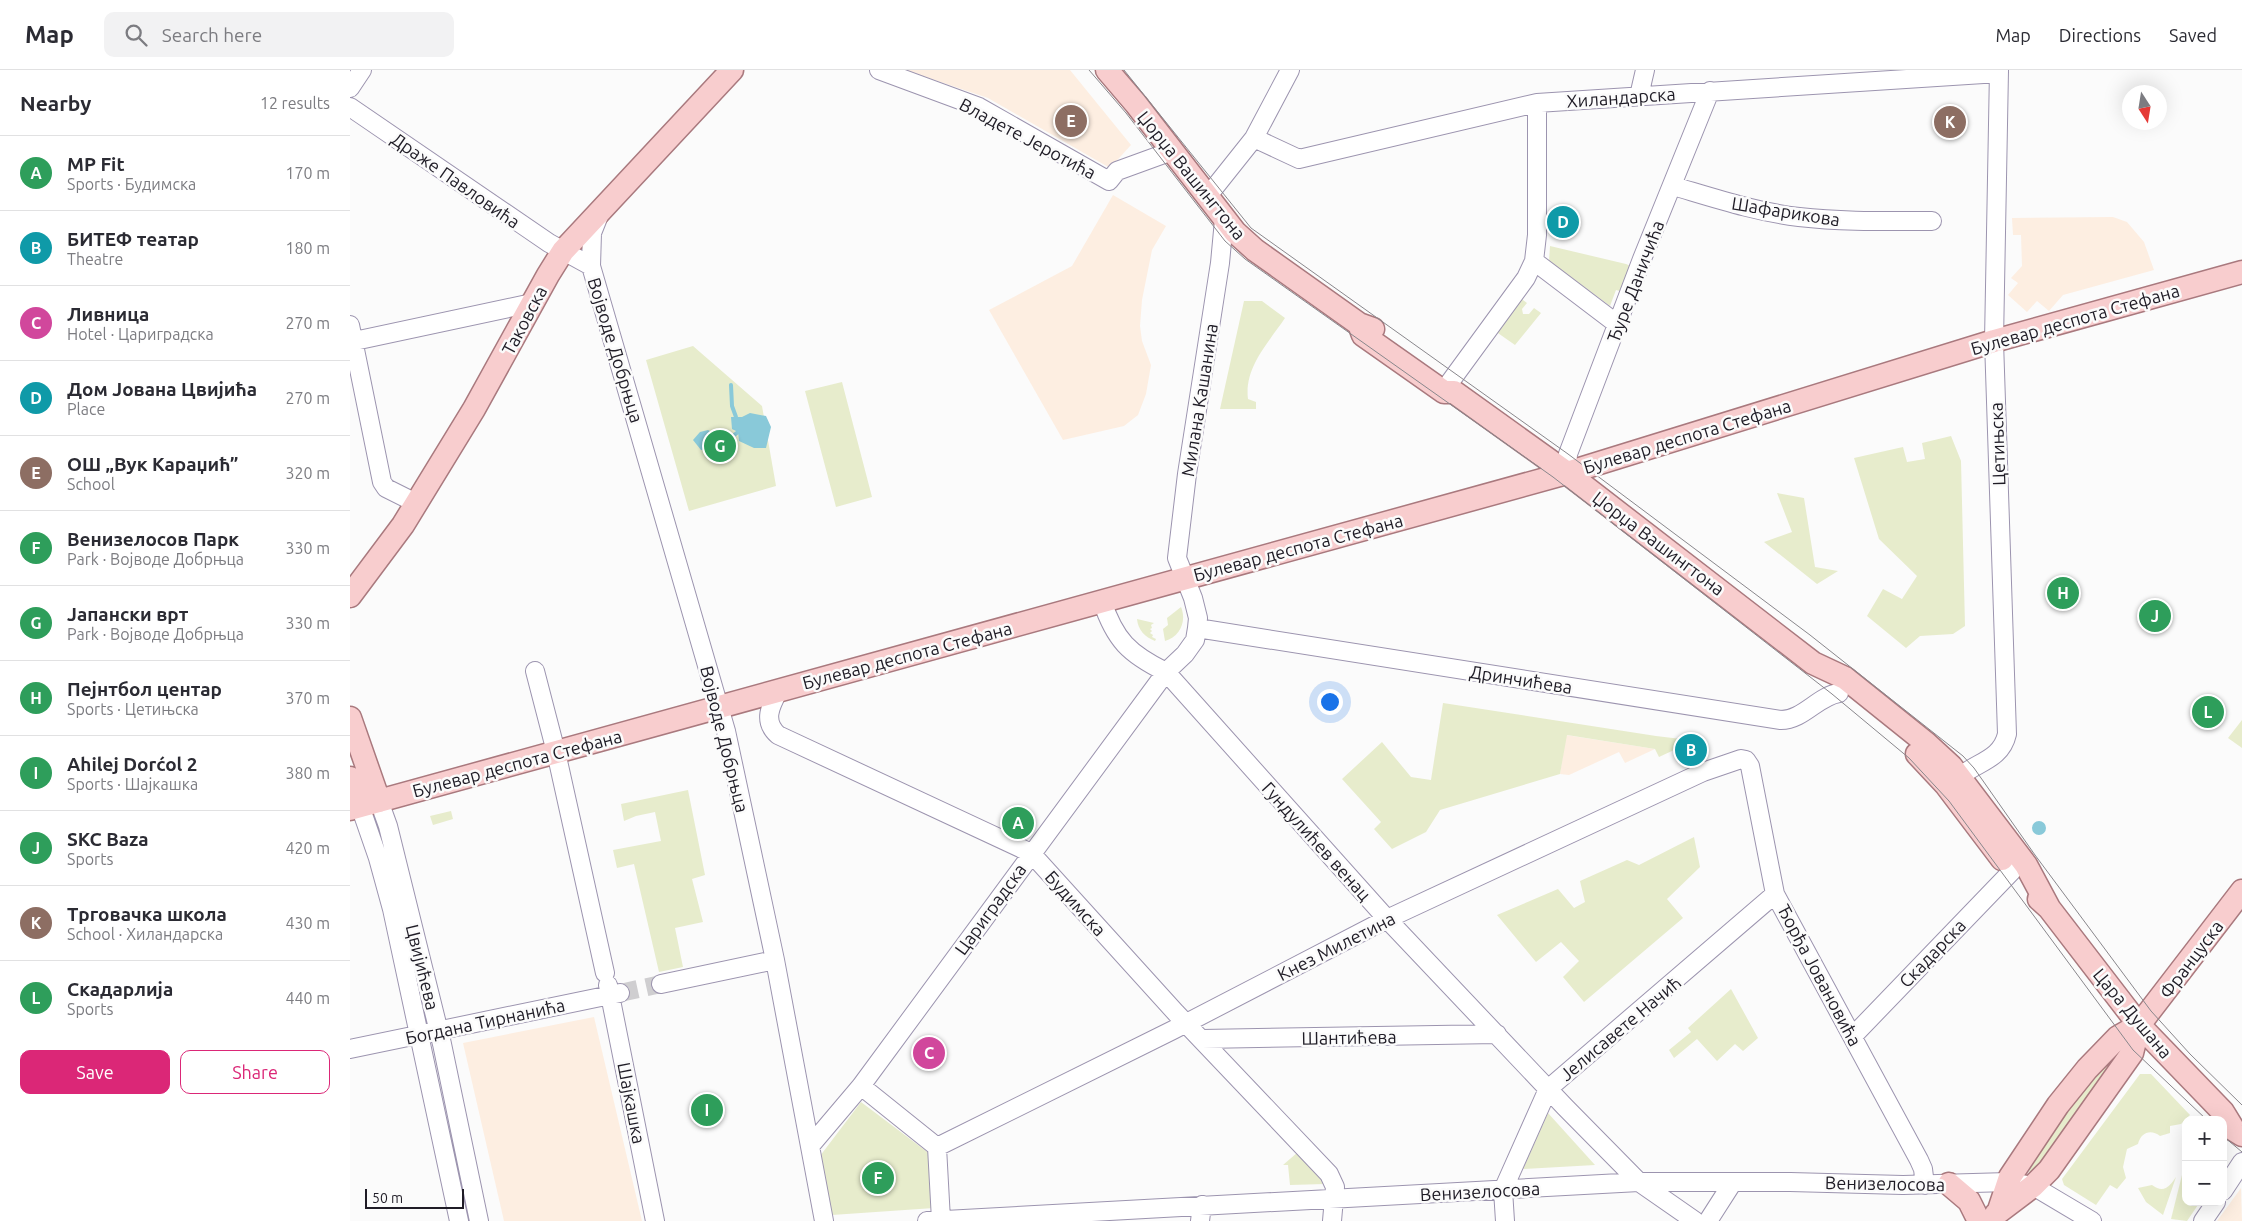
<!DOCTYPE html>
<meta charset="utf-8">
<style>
body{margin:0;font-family:Ubuntu,sans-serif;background:#f2f2f3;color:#2b2b33}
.controls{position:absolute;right:15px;bottom:15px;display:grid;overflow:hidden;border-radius:10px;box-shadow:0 5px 20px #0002}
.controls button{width:45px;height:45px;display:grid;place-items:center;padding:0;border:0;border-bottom:1px solid #e1e1e2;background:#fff;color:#2b2b33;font:25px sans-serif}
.compass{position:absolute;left:1772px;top:15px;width:45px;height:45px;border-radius:50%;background:#fff;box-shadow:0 5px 20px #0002;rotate:168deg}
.scale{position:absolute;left:15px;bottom:12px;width:99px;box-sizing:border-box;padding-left:5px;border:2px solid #1f1c26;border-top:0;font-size:14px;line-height:18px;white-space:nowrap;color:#1f1c26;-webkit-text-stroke:4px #fbfbfb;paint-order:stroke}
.you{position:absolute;left:979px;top:631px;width:18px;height:18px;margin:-12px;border:4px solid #fff;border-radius:50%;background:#1a73e8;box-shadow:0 0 0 8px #1a73e833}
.badge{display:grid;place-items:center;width:32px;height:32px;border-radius:50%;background:#db2777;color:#fff;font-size:16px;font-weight:700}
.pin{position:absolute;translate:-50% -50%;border:2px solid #fff;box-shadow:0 1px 5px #0006}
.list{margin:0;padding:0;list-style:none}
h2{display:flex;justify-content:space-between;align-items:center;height:65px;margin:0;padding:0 20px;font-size:21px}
h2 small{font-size:16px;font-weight:400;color:#7c7c81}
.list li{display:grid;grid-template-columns:32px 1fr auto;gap:15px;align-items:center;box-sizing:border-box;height:75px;padding:0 20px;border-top:1px solid #e1e1e2}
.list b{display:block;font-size:19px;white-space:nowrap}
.list p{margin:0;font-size:16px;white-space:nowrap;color:#7c7c81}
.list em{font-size:16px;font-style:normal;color:#7c7c81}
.actions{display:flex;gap:10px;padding:15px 20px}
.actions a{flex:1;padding:11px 0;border:1px solid #db2777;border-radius:10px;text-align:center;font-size:18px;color:#db2777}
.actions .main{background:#db2777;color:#fff}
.icon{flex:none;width:28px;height:28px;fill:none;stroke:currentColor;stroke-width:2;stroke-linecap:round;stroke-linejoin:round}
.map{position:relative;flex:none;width:1892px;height:1151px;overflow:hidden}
header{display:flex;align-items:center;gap:30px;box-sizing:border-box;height:70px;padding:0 25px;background:#fff;border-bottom:1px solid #e1e1e2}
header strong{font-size:24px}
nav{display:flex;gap:28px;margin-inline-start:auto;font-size:18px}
.search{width:350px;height:45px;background:#f2f2f3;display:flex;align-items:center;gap:12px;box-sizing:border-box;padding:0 18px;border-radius:10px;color:#7c7c81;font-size:19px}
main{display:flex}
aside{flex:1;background:#fff}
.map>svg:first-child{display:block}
.education{fill:#fdeee1}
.green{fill:#e7eccc}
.water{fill:#89c9d9}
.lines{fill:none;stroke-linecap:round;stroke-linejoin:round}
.stream{stroke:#89c9d9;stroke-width:4}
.minor-tunnel{stroke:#cfced0;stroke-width:18;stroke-dasharray:18 9;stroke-linecap:butt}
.minor-casing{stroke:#9c94af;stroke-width:20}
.major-casing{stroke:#a9797e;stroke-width:25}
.minor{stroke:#fff;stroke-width:18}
.major{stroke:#f8cdce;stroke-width:22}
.tram{stroke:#89878c;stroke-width:1}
.labels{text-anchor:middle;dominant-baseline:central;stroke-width:5;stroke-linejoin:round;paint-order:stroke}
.street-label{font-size:18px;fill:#1f1c26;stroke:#fbfbfb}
</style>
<header>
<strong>Map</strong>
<div class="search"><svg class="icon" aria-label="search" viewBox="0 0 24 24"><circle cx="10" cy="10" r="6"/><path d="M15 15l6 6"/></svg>Search here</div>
<nav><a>Map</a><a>Directions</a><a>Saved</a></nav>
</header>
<main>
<aside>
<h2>Nearby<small>12 results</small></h2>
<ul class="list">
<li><span class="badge" style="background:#2e9e5b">A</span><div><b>MP Fit</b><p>Sports · Будимска</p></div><em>170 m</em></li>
<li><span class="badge" style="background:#0f9aa8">B</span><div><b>БИТЕФ театар</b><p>Theatre</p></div><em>180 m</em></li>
<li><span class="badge" style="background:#d1479c">C</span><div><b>Ливница</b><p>Hotel · Цариградска</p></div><em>270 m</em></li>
<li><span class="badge" style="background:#0f9aa8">D</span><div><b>Дом Јована Цвијића</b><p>Place</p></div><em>270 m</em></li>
<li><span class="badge" style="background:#8d6e63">E</span><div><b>ОШ „Вук Караџић”</b><p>School</p></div><em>320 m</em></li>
<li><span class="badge" style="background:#2e9e5b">F</span><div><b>Венизелосов Парк</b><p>Park · Војводе Добрњца</p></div><em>330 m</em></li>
<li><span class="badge" style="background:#2e9e5b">G</span><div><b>Јапански врт</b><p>Park · Војводе Добрњца</p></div><em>330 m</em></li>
<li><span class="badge" style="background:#2e9e5b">H</span><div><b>Пејнтбол центар</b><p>Sports · Цетињска</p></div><em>370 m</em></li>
<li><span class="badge" style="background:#2e9e5b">I</span><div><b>Ahilej Dorćol 2</b><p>Sports · Шајкашка</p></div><em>380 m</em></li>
<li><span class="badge" style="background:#2e9e5b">J</span><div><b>SKC Baza</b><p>Sports</p></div><em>420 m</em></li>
<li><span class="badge" style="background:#8d6e63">K</span><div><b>Трговачка школа</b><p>School · Хиландарска</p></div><em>430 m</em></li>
<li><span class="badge" style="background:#2e9e5b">L</span><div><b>Скадарлија</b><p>Sports</p></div><em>440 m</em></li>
</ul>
<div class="actions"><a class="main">Save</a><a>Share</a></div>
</aside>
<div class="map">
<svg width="1892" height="1151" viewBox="0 0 1892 1151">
<rect width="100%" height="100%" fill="#fbfbfb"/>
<path class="education" d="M 555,0 L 720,0 L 781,75 L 760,98 L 638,28 Z
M 763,125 L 816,156 L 802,180 L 792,230 L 790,256 L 792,271 L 801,295 L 796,324 L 788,345 L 774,356 L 713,370 L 639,240 L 722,196 Z
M 1763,147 L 1777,152 L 1794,172 L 1804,200 L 1713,225 L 1699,241 L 1687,231 L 1677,242 L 1658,225 L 1668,213 L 1661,208 L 1672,196 L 1671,165 L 1663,165 L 1662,148 Z
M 1216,665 L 1305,679 L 1275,693 L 1269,682 L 1219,705 L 1210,704 Z
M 244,947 L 292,1151 L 154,1151 L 113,973 Z
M 1891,1118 L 1892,1151 L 1867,1151 Z"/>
<path class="green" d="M 1200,176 L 1276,194 L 1283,197 L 1273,222 L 1266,220 L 1260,236 L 1199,191 Z
M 1169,227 L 1177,233 L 1172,239 L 1173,244 L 1179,244 L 1184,238 L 1191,243 L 1165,275 L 1145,261 Z
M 894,231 L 912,231 L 935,248 C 919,272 894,297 898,329 L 906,332 L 906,339 L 870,339 Z
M 343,276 L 412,336 L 426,416 L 339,441 L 296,290 Z
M 492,312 L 522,427 L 486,437 L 455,321 Z
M 1601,366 L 1611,391 L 1615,556 L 1603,564 L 1570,566 L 1556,578 L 1517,546 L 1533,519 L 1552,529 L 1567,506 L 1529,469 L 1504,388 L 1553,377 L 1557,392 L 1575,389 L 1572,373 Z
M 1427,423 L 1454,428 L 1465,497 L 1488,501 L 1467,514 L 1414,472 L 1442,462 Z
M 831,537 C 837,551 830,567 815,571 L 813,559 L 818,555 L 817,548 Z
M 787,549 L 804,553 L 801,555 L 802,558 L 800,559 L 802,561 L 800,563 L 803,565 L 802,567 L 806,569 L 805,571 C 795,567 788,560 787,549 Z
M 1093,633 L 1306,666 L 1331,669 L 1324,680 L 1309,687 L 1305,679 L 1217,665 L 1210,704 L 1090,740 L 1076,762 L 1042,779 L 1024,759 L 1031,752 L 992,709 L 1032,672 L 1061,707 L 1081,710 Z
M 1892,650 L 1892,678 L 1878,668 Z
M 338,720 L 355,805 L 342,809 L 353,852 L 325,858 L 333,897 L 309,902 L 284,794 L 267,798 L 263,780 L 311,771 L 305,742 L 286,746 L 274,751 L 271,734 Z
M 101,741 L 103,749 L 83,755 L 80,746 Z
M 1344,767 L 1350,797 L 1317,829 L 1333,848 L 1234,932 L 1213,907 L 1229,891 L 1211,872 L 1186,892 L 1147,845 L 1208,819 L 1224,838 L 1235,832 L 1230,811 L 1277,790 L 1289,795 Z
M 1381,919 L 1408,968 L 1393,981 L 1385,974 L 1367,991 L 1347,969 L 1324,988 L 1319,980 L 1341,962 L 1338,958 Z
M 1761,987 L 1767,991 L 1679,1108 L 1680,1089 L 1745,1003 Z
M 1790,1004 L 1801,1004 L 1840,1045 L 1831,1054 L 1820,1056 L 1820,1063 L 1810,1066 C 1801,1059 1791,1062 1788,1074 L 1777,1079 L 1773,1097 L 1776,1108 L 1767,1119 L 1760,1115 L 1746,1135 L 1714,1115 L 1712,1109 Z
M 511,1032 L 580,1084 L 584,1138 L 482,1145 L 470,1086 Z
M 1198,1043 L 1245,1095 L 1173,1099 Z
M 948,1082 L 975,1114 L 940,1115 L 938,1095 L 933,1095 Z
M 1836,1103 L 1836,1132 L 1850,1132 L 1837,1151 L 1821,1149 L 1832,1105 Z
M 1826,1107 L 1813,1145 L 1796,1132 L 1788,1118 L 1802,1115 C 1814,1124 1820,1116 1826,1107 Z"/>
<path class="water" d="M 400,343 L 416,346 L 421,357 L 416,378 L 404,378 L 389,371 L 388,362 L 382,359 L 381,347 L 392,347 Z
M 358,360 L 367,365 L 368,375 L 362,382 L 351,380 L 343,370 L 350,362 Z
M1682 758a7 7 0 1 1 14 0a7 7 0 1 1-14 0Z"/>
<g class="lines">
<path class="stream" d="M 381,315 L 382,336 L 386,347
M 367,369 L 379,369 L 388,362"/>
<path class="minor-tunnel" d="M 270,923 L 311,914"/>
<defs>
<path id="minor" d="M 529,0 L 629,37 L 759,111 L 767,101 L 822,81
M 0,18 L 12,0
M 1289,26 L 1295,0
M 0,37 L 199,173 L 241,196
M 904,68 L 949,89 L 1187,33 L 1649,3
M 1323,116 C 1364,128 1406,142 1449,147 C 1493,152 1537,151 1582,151
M 857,127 L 904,68 L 940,0
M 250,143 L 242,163 L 241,196 L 376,661 L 425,890 L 474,1151
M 1184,191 L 1267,254
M 0,255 L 32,412 L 36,418 L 66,433
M 0,272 L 182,233
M 1100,312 L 1176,208 L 1184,191 L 1187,165 L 1187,33
M 1217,403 L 1218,384 L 1292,189 L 1360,21
M 752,531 C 765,570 779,584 816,602 L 1037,849 L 1215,1037 L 1289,1112 L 1345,1151
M 847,558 L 1431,650 C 1453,650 1468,626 1489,623
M 185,601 L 206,682 L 255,903
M 429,620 C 421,635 412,651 428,665 L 681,783 L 826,943 L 979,1104 L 985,1117 L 982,1151
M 1603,716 C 1616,692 1650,695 1657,664 L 1644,271 L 1649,0
M 29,731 L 38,756 L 92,974 L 129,1151
M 10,736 L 28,788 L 42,839 L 109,1151
M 311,914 L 425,890
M 258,915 L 305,1151
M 1503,966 L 1662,801
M 852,969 L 1147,964
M 0,979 L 270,923
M 511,1016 L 587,1077 L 591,1150
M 461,1075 L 511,1016 L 816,602 L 835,584 L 845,570 L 847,558 L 848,548 L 843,528 L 827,488 L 837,404 L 870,193 L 874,150
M 587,1077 L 823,960 L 1037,849 L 1353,702 L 1391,689 L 1396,690 L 1400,696 L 1425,824 L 1569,1090 L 1573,1099 L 1575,1115
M 1873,1121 L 1892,1092
M 577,1151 L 1289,1112 L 1440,1112 L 1553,1115 L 1658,1112 L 1683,1116 L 1742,1151
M 850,1151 L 852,1135
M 1155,1151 L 1153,1120 L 1198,1019 L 1425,824
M 1358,1151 L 1383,1112
M 1853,1151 L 1866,1132"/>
<path id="major" d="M 757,0 L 786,34 L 885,162 L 905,180 L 1009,254 L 1023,259
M 1009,254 L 1013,265 L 1094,322 L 1104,322 L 1217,403 L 1463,593 L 1495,608 L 1576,673 L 1601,696 L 1676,795 L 1699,838
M 0,526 L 53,455 L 124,339 L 198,205 L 213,181 L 382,0
M 0,648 L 29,731
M 1567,684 L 1596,715 L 1652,789
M 0,708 L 10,736
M 0,739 L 1217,403 L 1644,271 L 1892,202
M 1689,829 L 1699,838 L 1789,955 L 1873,1042 L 1884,1060 L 1892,1065
M 1599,1114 L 1619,1131 L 1629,1151
M 1649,1140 L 1660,1107 L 1708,1035 L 1737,999 L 1768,967 L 1789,955 L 1892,821
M 1646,1144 L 1683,1116 L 1699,1100 L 1782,983 L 1789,955"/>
</defs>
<use href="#minor" class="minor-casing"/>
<use href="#major" class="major-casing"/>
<use href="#minor" class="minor"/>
<use href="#major" class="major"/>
<path class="tram" d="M 739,0 L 776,43 L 875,171 L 895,189 L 1203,407 L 1482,624 L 1559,688 L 1599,731 L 1783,980 L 1857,1050
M 774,0 L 901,158 L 1218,384 L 1460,565 L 1613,686 L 1624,698 L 1685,785 L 1801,941 L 1840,984 L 1892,1035
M 1873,1066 L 1892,1082"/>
</g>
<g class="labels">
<g class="street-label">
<text transform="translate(1271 27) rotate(-4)">Хиландарска</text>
<text transform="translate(678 68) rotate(28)">Владете Јеротића</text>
<text transform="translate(842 105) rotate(51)">Џорџа Вашингтона</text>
<text transform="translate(106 110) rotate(35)">Драже Павловића</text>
<text transform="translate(1436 141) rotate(9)">Шафарикова</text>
<text transform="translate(1285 211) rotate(-69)">Ђуре Даничића</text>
<text transform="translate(1725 249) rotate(-16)">Булевар деспота Стефана</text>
<text transform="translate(174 250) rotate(-62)">Таковска</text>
<text transform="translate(266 280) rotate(73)">Војводе Добрњца</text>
<text transform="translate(849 330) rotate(-81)">Милана Кашанина</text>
<text transform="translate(1337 366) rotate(-17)">Булевар деспота Стефана</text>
<text transform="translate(1647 374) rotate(-92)">Цетињска</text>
<text transform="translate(1309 473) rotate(37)">Џорџа Вашингтона</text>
<text transform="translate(948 477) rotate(-15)">Булевар деспота Стефана</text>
<text transform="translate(557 585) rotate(-15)">Булевар деспота Стефана</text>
<text transform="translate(1171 609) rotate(9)">Дринчићева</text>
<text transform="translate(375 669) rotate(76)">Војводе Добрњца</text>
<text transform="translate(167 693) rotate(-15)">Булевар деспота Стефана</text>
<text transform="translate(967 771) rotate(48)">Гундулићев венац</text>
<text transform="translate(726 833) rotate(48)">Будимска</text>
<text transform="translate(640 839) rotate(-54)">Цариградска</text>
<text transform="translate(986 876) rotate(-27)">Кнез Милетина</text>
<text transform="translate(1582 883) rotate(-46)">Скадарска</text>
<text transform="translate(1841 889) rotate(-53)">Француска</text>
<text transform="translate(73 897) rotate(76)">Цвијићева</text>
<text transform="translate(1470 905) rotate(62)">Ђорђа Јовановића</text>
<text transform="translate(1783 943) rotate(50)">Цара Душана</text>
<text transform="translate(135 951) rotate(-12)">Богдана Тирнанића</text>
<text transform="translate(1270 958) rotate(-40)">Јелисавете Начић</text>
<text transform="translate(999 967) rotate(-1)">Шантићева</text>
<text transform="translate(282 1033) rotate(79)">Шајкашка</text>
<text transform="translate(1535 1113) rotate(1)">Венизелосова</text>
<text transform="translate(1130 1121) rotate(-3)">Венизелосова</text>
</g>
</g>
</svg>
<div class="controls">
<button>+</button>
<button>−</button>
</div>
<svg class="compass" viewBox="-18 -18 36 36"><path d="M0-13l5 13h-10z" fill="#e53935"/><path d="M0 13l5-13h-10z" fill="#7c7c81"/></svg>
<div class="scale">50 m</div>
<div class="you"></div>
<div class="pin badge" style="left:668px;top:753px;background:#2e9e5b">A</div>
<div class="pin badge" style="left:1341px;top:680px;background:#0f9aa8">B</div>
<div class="pin badge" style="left:579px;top:983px;background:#d1479c">C</div>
<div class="pin badge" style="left:1213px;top:152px;background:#0f9aa8">D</div>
<div class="pin badge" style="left:721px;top:51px;background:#8d6e63">E</div>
<div class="pin badge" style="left:528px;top:1108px;background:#2e9e5b">F</div>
<div class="pin badge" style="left:370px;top:376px;background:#2e9e5b">G</div>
<div class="pin badge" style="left:1713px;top:523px;background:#2e9e5b">H</div>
<div class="pin badge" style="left:357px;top:1040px;background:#2e9e5b">I</div>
<div class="pin badge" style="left:1805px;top:546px;background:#2e9e5b">J</div>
<div class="pin badge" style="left:1600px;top:52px;background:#8d6e63">K</div>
<div class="pin badge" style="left:1858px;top:642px;background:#2e9e5b">L</div>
</div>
</main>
